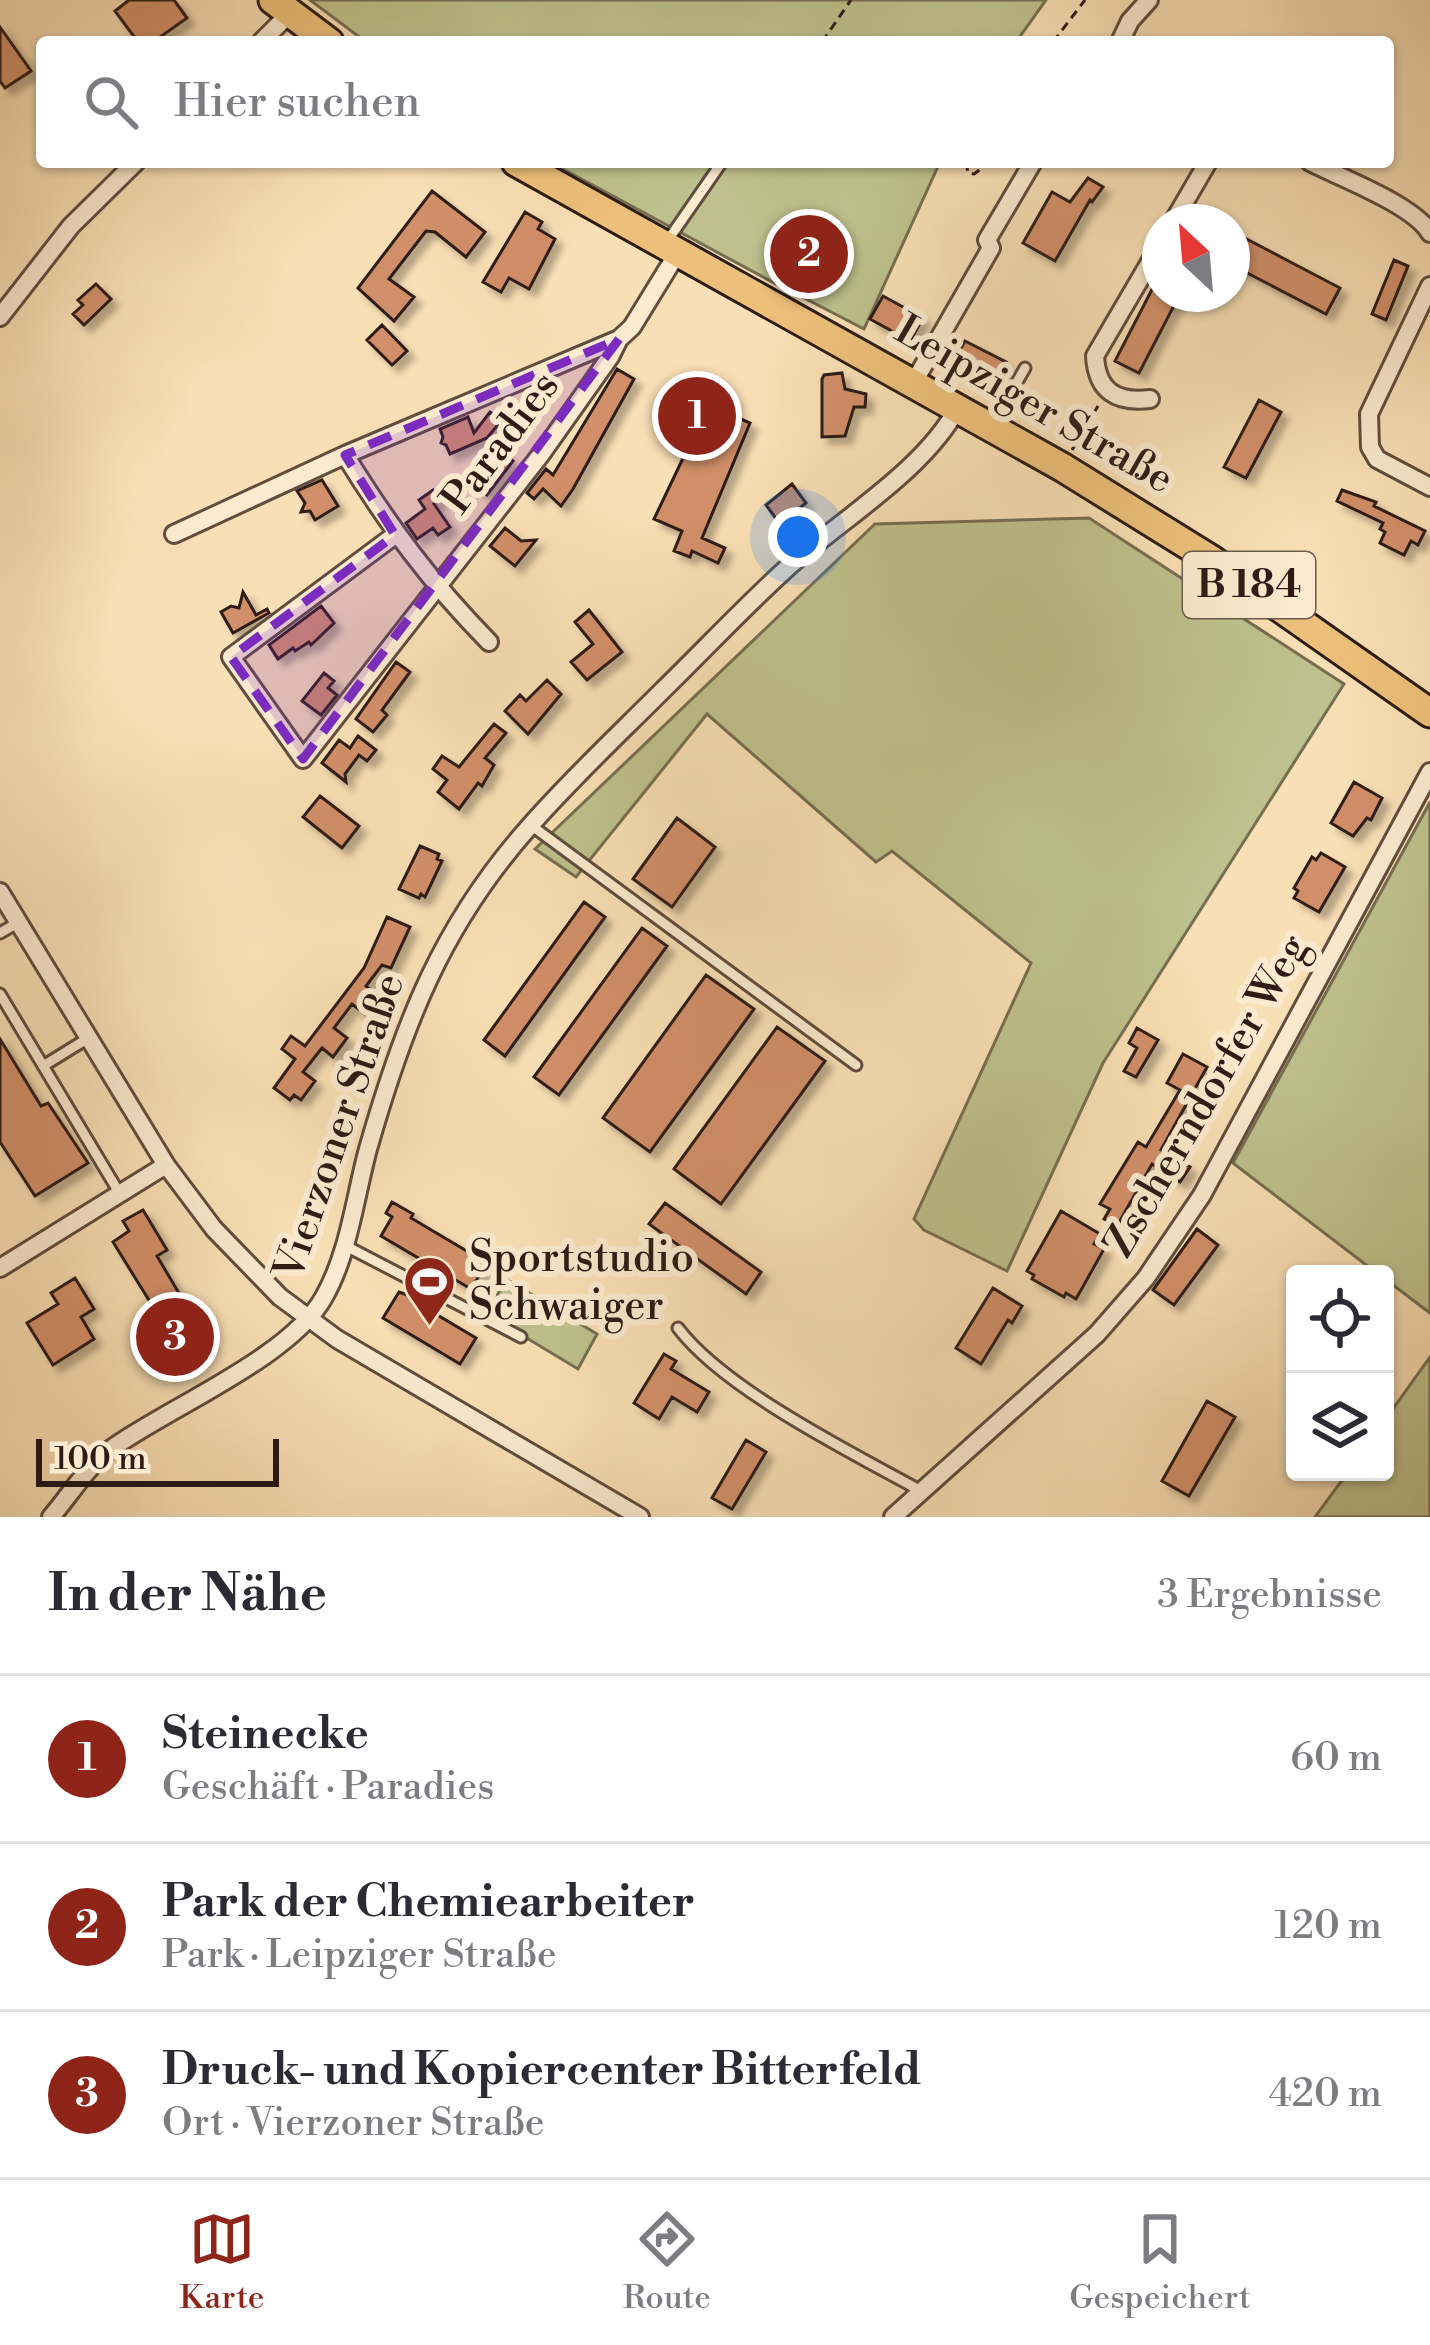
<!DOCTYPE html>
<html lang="de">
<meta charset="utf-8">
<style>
body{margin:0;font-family:"Libre Bodoni",serif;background:#f2f2f3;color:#2b2b33}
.controls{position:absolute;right:36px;bottom:36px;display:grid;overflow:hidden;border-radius:12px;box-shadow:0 3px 9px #0004}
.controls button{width:108px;height:108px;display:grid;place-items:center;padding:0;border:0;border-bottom:3px solid #e1e1e2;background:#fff;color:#2b2b33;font:60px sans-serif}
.compass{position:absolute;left:1142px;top:204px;width:108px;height:108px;border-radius:50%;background:#fff;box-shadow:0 3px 9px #0004;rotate:334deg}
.scale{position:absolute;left:36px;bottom:30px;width:243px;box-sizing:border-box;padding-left:12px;border:6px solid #2d1c15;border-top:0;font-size:33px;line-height:42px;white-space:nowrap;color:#2d1c15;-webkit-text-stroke:9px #fbeacf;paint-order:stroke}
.you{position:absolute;left:798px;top:537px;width:42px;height:42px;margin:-30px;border:9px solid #fff;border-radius:50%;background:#1a73e8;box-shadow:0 0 0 18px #1a73e833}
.badge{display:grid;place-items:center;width:78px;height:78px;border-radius:50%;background:#8f2418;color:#fff;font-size:39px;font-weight:700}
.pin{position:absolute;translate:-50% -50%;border:6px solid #fff;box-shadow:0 3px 12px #0006}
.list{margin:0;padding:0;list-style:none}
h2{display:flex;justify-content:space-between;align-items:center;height:156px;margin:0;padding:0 48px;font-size:51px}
h2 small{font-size:39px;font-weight:400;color:#7c7c81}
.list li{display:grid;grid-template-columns:78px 1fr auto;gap:36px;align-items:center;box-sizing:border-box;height:168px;padding:0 48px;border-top:3px solid #e1e1e2}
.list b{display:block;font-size:45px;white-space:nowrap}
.list p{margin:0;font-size:39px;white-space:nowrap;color:#7c7c81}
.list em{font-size:39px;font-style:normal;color:#7c7c81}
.icon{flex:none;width:66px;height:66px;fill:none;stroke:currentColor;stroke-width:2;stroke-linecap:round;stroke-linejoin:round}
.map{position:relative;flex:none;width:1430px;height:1517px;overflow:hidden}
.search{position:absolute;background:#fff;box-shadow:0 3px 9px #0004;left:36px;right:36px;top:36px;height:132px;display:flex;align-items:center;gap:30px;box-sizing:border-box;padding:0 42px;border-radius:12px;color:#7c7c81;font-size:45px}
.sheet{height:660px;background:#fff}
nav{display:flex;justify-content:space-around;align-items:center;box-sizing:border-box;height:168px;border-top:3px solid #e1e1e2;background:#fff;font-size:33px;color:#7c7c81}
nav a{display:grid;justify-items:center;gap:6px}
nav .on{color:#8f2418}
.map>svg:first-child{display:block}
.green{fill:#bec18d;stroke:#766e51;stroke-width:3}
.building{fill:#d18f69;stroke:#2d1c15;stroke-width:3;filter:url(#shadow)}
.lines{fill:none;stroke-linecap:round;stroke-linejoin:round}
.service-casing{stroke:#604d3d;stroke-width:15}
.minor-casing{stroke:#604d3d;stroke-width:22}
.primary-casing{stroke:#2d1c15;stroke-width:33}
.path{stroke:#2d1c15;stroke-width:3;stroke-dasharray:9 6;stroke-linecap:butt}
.service{stroke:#fbeacf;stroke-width:9}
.minor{stroke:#fbeacf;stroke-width:16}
.primary{stroke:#ecc07a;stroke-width:27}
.marked{fill:#7b2cbf;fill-opacity:0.2;stroke:#7b2cbf;stroke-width:9;stroke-dasharray:24 15;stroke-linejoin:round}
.labels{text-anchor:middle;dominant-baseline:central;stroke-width:12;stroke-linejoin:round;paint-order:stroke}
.shield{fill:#fbeacf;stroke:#6b5a4d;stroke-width:3}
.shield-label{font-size:39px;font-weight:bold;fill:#2d1c15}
.street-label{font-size:42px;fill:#2d1c15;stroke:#fbeacf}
.poi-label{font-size:42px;fill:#2d1c15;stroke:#fbeacf;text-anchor:start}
</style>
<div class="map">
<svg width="1430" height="1517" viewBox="0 0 1430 1517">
<defs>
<filter id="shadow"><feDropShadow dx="7" dy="7" stdDeviation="3" flood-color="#0004"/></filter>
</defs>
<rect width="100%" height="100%" fill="#f9dfb5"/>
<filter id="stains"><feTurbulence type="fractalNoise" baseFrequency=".00167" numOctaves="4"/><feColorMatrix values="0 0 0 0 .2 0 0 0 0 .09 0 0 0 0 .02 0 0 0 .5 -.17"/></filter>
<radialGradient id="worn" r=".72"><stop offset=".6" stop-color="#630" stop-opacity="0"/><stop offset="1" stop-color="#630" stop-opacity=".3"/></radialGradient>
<path class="green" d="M 310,0 L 1046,0 L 1016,42 L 366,42 Z
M 550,162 L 940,162 L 864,329 L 785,288 L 786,284 L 779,280 L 776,284 Z
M 1089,518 L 1344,684 L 1103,1063 L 1007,1271 L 924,1230 L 914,1219 L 1031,963 L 892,851 L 876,862 L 707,714 L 576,877 L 535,849 L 875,524 Z
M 1430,802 L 1430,1313 L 1385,1279 L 1385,1274 L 1378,1274 L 1233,1163 Z
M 506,1279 L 597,1334 L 578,1369 L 487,1314 Z
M 1430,1357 L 1430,1517 L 1315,1517 L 1348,1472 L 1385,1472 L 1385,1420 Z"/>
<path class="building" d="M 129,0 L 174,0 L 187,18 L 153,42 L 138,42 L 115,11 Z
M 0,27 L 31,71 L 5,88 L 0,81 Z
M 1088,178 L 1103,187 L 1092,202 L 1090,200 L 1055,261 L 1023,243 L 1052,192 L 1070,202 Z
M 432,191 L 485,232 L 466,257 L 435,232 L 426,231 L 389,279 L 414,297 L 394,321 L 358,288 Z
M 525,212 L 542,222 L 538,229 L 555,239 L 529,289 L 509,278 L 501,292 L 483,282 Z
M 1239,235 L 1340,288 L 1326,314 L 1232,265 L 1232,250 Z
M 1394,260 L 1408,266 L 1386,320 L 1372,314 Z
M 1160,274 L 1160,294 L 1180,294 L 1139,373 L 1115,361 Z
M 96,284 L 111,299 L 84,325 L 73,314 L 83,305 L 78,300 Z
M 883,296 L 923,318 L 910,341 L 870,319 Z
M 382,325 L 407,351 L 392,365 L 367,340 Z
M 965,341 L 1006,362 L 993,388 L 961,373 L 952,364 Z
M 617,369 L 634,379 L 573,489 L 561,506 L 543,489 L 534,499 L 527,493 L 546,469 L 553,475 Z
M 842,373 L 845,389 L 866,394 L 865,407 L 854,407 L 845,436 L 822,437 L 822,379 L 824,375 Z
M 700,388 L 732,401 L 727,413 L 750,423 L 702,538 L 725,548 L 718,563 L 692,551 L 690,557 L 674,551 L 682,531 L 654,519 L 686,452 L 671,446 Z
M 1259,400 L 1281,412 L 1246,478 L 1224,467 Z
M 490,412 L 502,420 L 487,438 L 450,454 L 446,445 L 441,443 L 443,437 L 440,429 L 468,417 L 474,433 Z
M 494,447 L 513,461 L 487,495 L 468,481 Z
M 322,480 L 338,506 L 315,520 L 310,511 L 301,512 L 305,503 L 297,491 Z
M 792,484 L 806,503 L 780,524 L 766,505 Z
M 433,490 L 440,500 L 434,504 L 450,527 L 438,535 L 433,528 L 417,539 L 406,523 L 425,509 L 419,500 Z
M 1342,490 L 1376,502 L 1374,506 L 1425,531 L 1418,545 L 1411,541 L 1404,555 L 1380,543 L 1385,532 L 1380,529 L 1383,523 L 1337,501 Z
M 505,528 L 521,541 L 536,540 L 515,566 L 490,546 Z
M 243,592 L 256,615 L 267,609 L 269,613 L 233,633 L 221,612 L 231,606 L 239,608 Z
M 321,606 L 334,623 L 311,645 L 309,642 L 295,651 L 293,648 L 278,659 L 269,645 Z
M 589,610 L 622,652 L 587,680 L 571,662 L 593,644 L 575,622 Z
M 396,662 L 410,672 L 382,710 L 387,715 L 373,732 L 356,719 Z
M 324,673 L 334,681 L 328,688 L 337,695 L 321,715 L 302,701 Z
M 547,680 L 561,694 L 528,734 L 505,711 L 520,695 L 526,701 Z
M 494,724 L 506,733 L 485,758 L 494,765 L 482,786 L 478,783 L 459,809 L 438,792 L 447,780 L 433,769 L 442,756 L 459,767 Z
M 358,736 L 376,750 L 367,761 L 359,755 L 345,774 L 346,782 L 322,763 L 339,740 L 350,748 Z
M 1354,782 L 1382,798 L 1371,820 L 1367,818 L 1353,836 L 1331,823 Z
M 320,796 L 359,826 L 342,848 L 303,817 Z
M 677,818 L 715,847 L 672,907 L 633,879 Z
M 420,846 L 439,854 L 437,859 L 442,861 L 425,897 L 421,894 L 419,898 L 399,889 Z
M 1321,853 L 1345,867 L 1319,912 L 1294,898 L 1298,891 L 1294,888 L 1312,857 L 1316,860 Z
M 584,902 L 605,917 L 505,1056 L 484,1040 Z
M 387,917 L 410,927 L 391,968 L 382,965 L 366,986 L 379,996 L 365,1014 L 352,1004 L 334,1028 L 347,1038 L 333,1057 L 322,1048 L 303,1072 L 315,1081 L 301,1100 L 294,1095 L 290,1100 L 274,1088 L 295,1059 L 282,1049 L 291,1036 L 305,1046 L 364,968 Z
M 642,928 L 667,946 L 559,1095 L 534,1077 Z
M 706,975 L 754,1009 L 650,1152 L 603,1118 Z
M 777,1027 L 825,1061 L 721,1204 L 674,1169 Z
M 1137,1028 L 1158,1040 L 1136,1077 L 1124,1071 L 1137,1048 L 1129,1043 Z
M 0,1039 L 41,1106 L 48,1103 L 88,1163 L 35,1196 L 0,1142 Z
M 1183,1054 L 1207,1067 L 1161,1150 L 1190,1167 L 1180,1182 L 1152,1164 L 1117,1226 L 1104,1219 L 1110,1209 L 1100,1204 L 1138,1142 L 1146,1147 L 1180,1090 L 1167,1083 Z
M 392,1202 L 413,1214 L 411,1218 L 487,1263 L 471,1289 L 381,1236 L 392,1217 L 386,1213 Z
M 665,1203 L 761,1272 L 746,1294 L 649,1224 Z
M 143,1210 L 167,1250 L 157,1256 L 209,1344 L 168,1371 L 141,1329 L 160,1318 L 113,1242 L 129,1231 L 123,1221 Z
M 1061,1211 L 1100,1234 L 1094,1244 L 1104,1249 L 1076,1299 L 1066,1293 L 1064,1297 L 1032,1279 L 1034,1275 L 1027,1271 Z
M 1197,1229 L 1218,1245 L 1174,1305 L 1153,1290 Z
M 75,1278 L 94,1309 L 81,1317 L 94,1339 L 53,1365 L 27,1323 L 58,1304 L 51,1293 Z
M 993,1288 L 1022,1306 L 1012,1323 L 1008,1320 L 981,1364 L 956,1348 Z
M 399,1292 L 427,1302 L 424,1307 L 476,1338 L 460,1364 L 383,1318 Z
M 664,1354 L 676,1361 L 671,1369 L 709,1392 L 697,1412 L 672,1397 L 659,1419 L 634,1403 Z
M 1207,1401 L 1235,1417 L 1189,1496 L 1162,1481 Z
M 746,1440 L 766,1452 L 732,1509 L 712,1498 Z"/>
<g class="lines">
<defs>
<path id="service" d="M 668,240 L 722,162
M 994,422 L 1025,368
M 532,826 L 856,1065
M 0,933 L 19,922
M 0,994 L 120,1194
M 43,1066 L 90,1037
M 344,1245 L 521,1337
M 678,1328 C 725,1390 851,1452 921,1491"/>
<path id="minor" d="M 261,42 L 290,13
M 1120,42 L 1130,21 L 1149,0
M 1310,162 C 1341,178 1414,205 1430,233
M 1173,222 L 1208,162
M 1430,286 L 1369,414 L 1370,447 L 1377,459 L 1430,487
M 0,317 L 71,226 L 136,162
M 914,382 L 991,248 L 987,240 L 1033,162
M 1150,399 C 1116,403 1097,391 1095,356 L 1160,245
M 345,455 C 389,526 431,583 489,642
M 174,534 L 345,455 L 619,339 L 632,327 L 678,252
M 395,535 L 231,657 L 303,759 L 542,453 L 610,357 L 619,339
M 0,892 L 166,1165 L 214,1229 L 280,1297 L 337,1339 L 640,1517
M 0,1268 L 166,1165
M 51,1517 C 70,1495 88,1465 111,1449 C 169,1407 290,1358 324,1297 C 349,1253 355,1197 368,1149 C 404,1023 442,925 529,827 C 571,779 618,735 663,690 C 704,650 744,607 786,569 C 840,520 924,471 958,407
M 893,1517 L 1097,1334 L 1146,1278 L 1202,1195 L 1430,772"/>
<path id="primary" d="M 273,0 L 329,42
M 516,162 L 1062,467 L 1212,560 L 1430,713"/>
</defs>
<use href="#service" class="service-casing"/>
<use href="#minor" class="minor-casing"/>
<use href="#primary" class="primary-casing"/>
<path class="path" d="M 822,42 L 851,0
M 1053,42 L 1085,0
M 966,162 L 968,173 L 974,174 L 990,162
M 1072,450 L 1098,406"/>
<use href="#service" class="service"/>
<use href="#minor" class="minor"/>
<use href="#primary" class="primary"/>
</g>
<path class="marked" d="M 619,339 L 303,759 L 231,657 L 395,535 L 345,455 Z"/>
<defs>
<symbol id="stadium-pin" viewBox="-11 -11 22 30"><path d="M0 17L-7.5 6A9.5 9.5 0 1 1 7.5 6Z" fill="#8f2418" stroke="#fbeacf"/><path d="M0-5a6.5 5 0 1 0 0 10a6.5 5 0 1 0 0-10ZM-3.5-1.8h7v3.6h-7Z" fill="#fff"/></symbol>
</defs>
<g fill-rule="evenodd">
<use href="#stadium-pin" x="400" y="1252" width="59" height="81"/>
</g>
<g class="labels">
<rect class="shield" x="1183" y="552" width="132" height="66" rx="9"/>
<g class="shield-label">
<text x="1249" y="585">B 184</text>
</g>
<g class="street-label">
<text transform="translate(1034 405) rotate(30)">Leipziger Straße</text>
<text transform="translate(501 443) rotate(-53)">Paradies</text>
<text transform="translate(1207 1096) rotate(-60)">Zscherndorfer Weg</text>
<text transform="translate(340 1127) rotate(-71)">Vierzoner Straße</text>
</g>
<g class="poi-label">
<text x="469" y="1258">Sportstudio<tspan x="469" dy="48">Schwaiger</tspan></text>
</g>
</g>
<rect width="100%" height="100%" filter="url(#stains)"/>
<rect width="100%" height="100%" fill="url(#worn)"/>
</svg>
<div class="controls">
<button><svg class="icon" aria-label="locate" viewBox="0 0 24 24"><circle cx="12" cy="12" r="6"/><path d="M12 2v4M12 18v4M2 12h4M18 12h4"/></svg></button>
<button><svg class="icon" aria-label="layers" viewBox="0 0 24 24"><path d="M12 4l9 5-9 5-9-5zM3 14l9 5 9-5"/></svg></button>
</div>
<svg class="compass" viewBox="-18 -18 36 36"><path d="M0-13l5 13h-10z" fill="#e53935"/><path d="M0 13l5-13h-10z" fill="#7c7c81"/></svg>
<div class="scale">100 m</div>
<div class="you"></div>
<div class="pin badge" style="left:697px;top:416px">1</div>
<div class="pin badge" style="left:809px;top:254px">2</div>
<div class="pin badge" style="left:175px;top:1337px">3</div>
<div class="search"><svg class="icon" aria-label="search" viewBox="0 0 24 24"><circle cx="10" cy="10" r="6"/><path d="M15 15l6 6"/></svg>Hier suchen</div>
</div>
<section class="sheet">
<h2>In der Nähe<small>3 Ergebnisse</small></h2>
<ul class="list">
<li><span class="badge">1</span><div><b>Steinecke</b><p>Geschäft · Paradies</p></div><em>60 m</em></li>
<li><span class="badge">2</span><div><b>Park der Chemiearbeiter</b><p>Park · Leipziger Straße</p></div><em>120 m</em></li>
<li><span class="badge">3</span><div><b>Druck- und Kopiercenter Bitterfeld</b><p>Ort · Vierzoner Straße</p></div><em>420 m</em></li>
</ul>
</section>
<nav>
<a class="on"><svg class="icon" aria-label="map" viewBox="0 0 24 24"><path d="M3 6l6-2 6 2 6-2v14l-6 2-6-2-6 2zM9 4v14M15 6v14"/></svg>Karte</a>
<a><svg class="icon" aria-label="directions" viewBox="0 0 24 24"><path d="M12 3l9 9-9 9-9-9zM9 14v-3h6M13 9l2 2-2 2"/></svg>Route</a>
<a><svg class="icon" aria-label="saved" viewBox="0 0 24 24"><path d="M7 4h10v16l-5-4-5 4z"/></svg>Gespeichert</a>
</nav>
